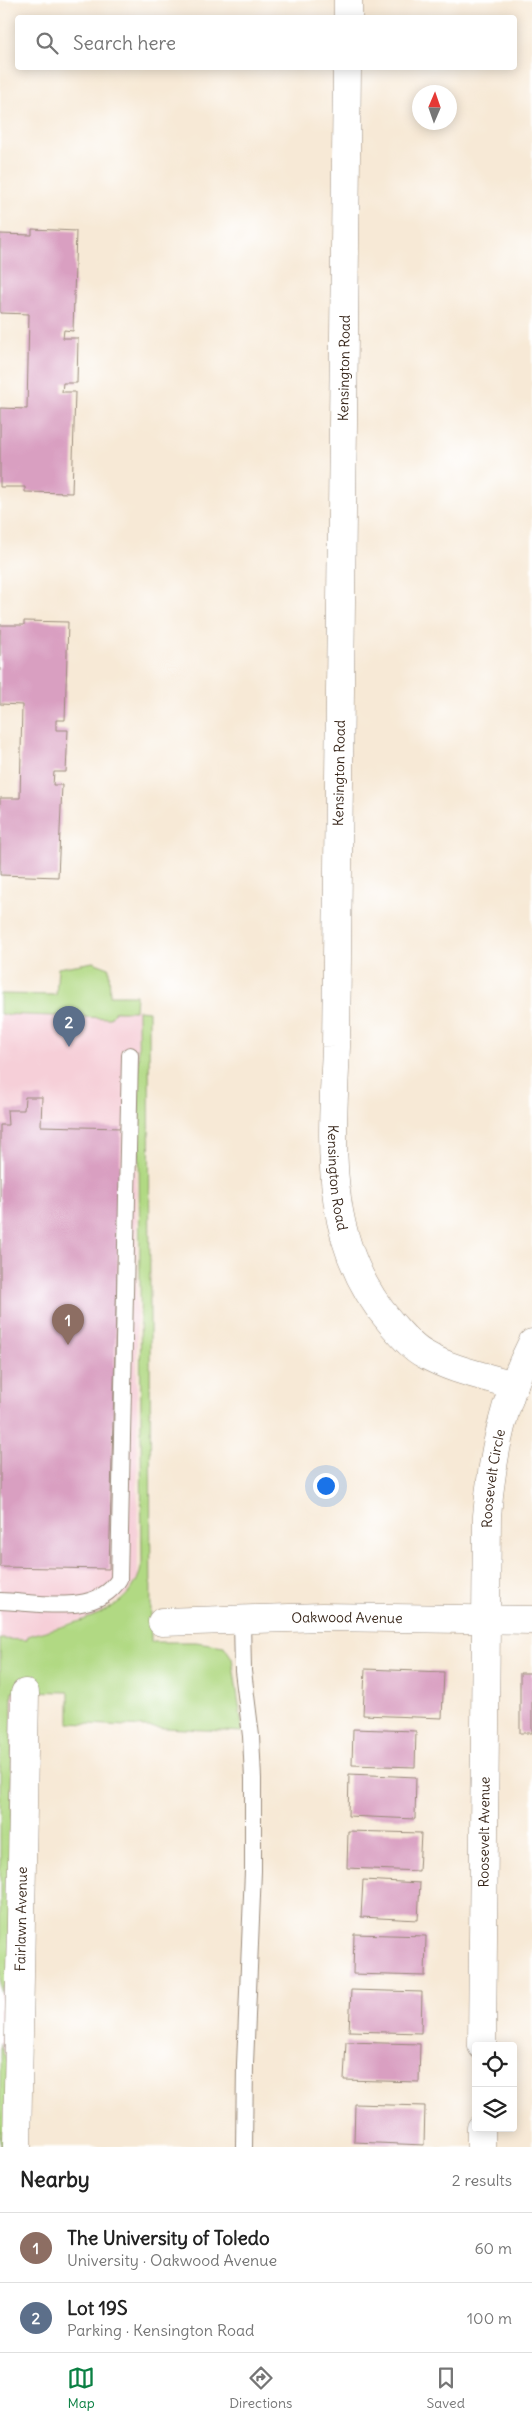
<!DOCTYPE html>
<meta charset="utf-8">
<style>
body{margin:0;font-family:Delius,sans-serif;background:#f2f2f2;color:#222}
.controls{position:absolute;right:15px;bottom:15px;display:grid;overflow:hidden;border-radius:5px;box-shadow:0 2px 12px #0003}
.controls button{width:45px;height:45px;display:grid;place-items:center;padding:0;border:0;border-bottom:1px solid #e0e0e0;background:#fff;color:#222;font:25px sans-serif}
.compass{position:absolute;left:412px;top:85px;width:45px;height:45px;border-radius:50%;background:#fff;box-shadow:0 2px 12px #0003;rotate:2deg}
.you{position:absolute;left:325px;top:1485px;width:18px;height:18px;margin:-12px;border:4px solid #fff;border-radius:50%;background:#1a73e8;box-shadow:0 0 0 8px #1a73e833}
.badge{display:grid;place-items:center;width:32px;height:32px;border-radius:50%;background:#0b8043;color:#fff;font-size:16px;font-weight:700}
.pin{position:absolute;translate:-50% -41px;filter:drop-shadow(0 1px 2px #0008)}
.pin::after{content:'';position:absolute;top:26px;width:18px;height:15px;background:inherit;clip-path:polygon(0 0,100% 0,50% 100%)}
.list{margin:0;padding:0;list-style:none}
h2{display:flex;justify-content:space-between;align-items:center;height:65px;margin:0;padding:0 20px;font-size:21px}
h2 small{font-size:16px;font-weight:400;color:#767676}
.list li{display:grid;grid-template-columns:32px 1fr auto;gap:15px;align-items:center;box-sizing:border-box;height:70px;padding:0 20px;border-top:1px solid #e0e0e0}
.list b{display:block;font-size:19px;white-space:nowrap}
.list p{margin:0;font-size:16px;white-space:nowrap;color:#767676}
.list em{font-size:16px;font-style:normal;color:#767676}
.icon{flex:none;width:28px;height:28px;fill:none;stroke:currentColor;stroke-width:2;stroke-linecap:round;stroke-linejoin:round}
.map{position:relative;flex:none;width:532px;height:2147px;overflow:hidden}
.search{position:absolute;background:#fff;box-shadow:0 2px 12px #0003;left:15px;right:15px;top:15px;height:55px;display:flex;align-items:center;gap:12px;box-sizing:border-box;padding:0 18px;border-radius:5px;color:#767676;font-size:19px}
.sheet{height:205px;background:#fff}
nav{display:flex;justify-content:space-around;align-items:center;box-sizing:border-box;height:70px;border-top:1px solid #e0e0e0;background:#fff;font-size:14px;color:#767676}
nav a{display:grid;justify-items:center;gap:2px}
nav .on{color:#0b8043}
.map>svg:first-child{display:block}
.built{fill:#f6cfd8}
.green{fill:#b1d983;stroke:#768250}
.building{fill:#d99fc1}
.lines{fill:none;stroke-linecap:round;stroke-linejoin:round}
.service-casing{stroke:#998a7a;stroke-width:18}
.minor-casing{stroke:#998a7a;stroke-width:29}
.service{stroke:#fff;stroke-width:16}
.minor{stroke:#fff;stroke-width:28}
.labels{text-anchor:middle;dominant-baseline:central;stroke-width:5;stroke-linejoin:round;paint-order:stroke}
.street-label{font-size:14px;fill:#3b2a1e;stroke:#fff}
</style>
<div class="map">
<svg width="532" height="2147" viewBox="0 0 532 2147">
<rect width="100%" height="100%" fill="#fff"/>
<filter id="ink" filterUnits="userSpaceOnUse"><feTurbulence type="fractalNoise" baseFrequency=".02" numOctaves="2"/><feDisplacementMap in="SourceGraphic" scale="10" xChannelSelector="R" yChannelSelector="G"/><feConvolveMatrix kernelMatrix="1 2 1 2 8 2 1 2 1" color-interpolation-filters="sRGB"/></filter>
<filter id="wash" filterUnits="userSpaceOnUse"><feTurbulence type="fractalNoise" baseFrequency=".0096" numOctaves="4" result="noise"/><feDisplacementMap in="SourceGraphic" scale="20" xChannelSelector="R" yChannelSelector="G"/><feGaussianBlur stdDeviation="1.12" result="paint"/><feColorMatrix in="noise" values="0 0 0 0 0 0 0 0 0 0 0 0 0 0 0 0 0 1.4 0 .05"/><feComposite in="paint" operator="in"/></filter>
<g filter="url(#wash)">
<rect width="100%" height="100%" fill="#f7e9d6"/>
<path class="built" d="M 0,1007 L 138,1010 L 136,1114 L 138,1577 L 127,1593 L 95,1615 L 28,1636 L 0,2147 Z"/>
<path class="green" d="M 93,962 L 109,968 L 110,995 L 136,995 L 135,1011 L 115,1011 L 110,1018 L 0,1014 L 0,994 L 56,995 L 58,968 Z
M 138,1010 L 149,1011 L 151,1642 L 196,1642 L 224,1646 L 232,1658 L 243,1732 L 69,1723 L 69,1692 L 12,1691 L 10,1967 L 8,1980 L 0,1993 L 0,1639 L 27,1640 L 28,1636 C 70,1623 135,1615 142,1563 Z
M 0,2043 L 8,2063 L 7,2147 L 0,2147 Z"/>
<g id="blocks">
<path class="building" d="M 32,229 L 76,231 L 73,331 L 64,330 L 63,338 L 78,338 L 77,383 L 63,383 L 62,392 L 75,392 L 72,493 L 25,492 L 25,487 L 0,487 L 0,408 L 27,409 L 29,314 L 0,313 L 0,234 L 32,235 Z
M 24,621 L 68,622 L 65,720 L 56,720 L 56,730 L 68,730 L 66,772 L 54,772 L 53,785 L 62,785 L 58,877 L 0,875 L 0,798 L 20,798 L 22,705 L 0,704 L 0,625 L 24,625 Z
M 25,1097 L 42,1097 L 41,1126 L 121,1128 L 109,1569 L 0,1567 L 0,1125 L 8,1125 L 7,1110 L 24,1110 Z
M 365,1669 L 444,1672 L 442,1718 L 363,1715 Z
M 520,1673 L 532,1673 L 532,1733 L 520,1733 Z
M 353,1729 L 416,1731 L 415,1767 L 352,1765 Z
M 349,1774 L 416,1777 L 415,1819 L 348,1816 Z
M 348,1831 L 421,1833 L 419,1871 L 347,1868 Z
M 363,1880 L 420,1883 L 418,1920 L 361,1917 Z
M 354,1934 L 426,1936 L 425,1976 L 353,1974 Z
M 351,1990 L 422,1992 L 421,2033 L 349,2031 Z
M 346,2042 L 420,2044 L 419,2082 L 344,2080 Z
M 355,2104 L 425,2106 L 424,2145 L 354,2142 Z"/>
</g>
</g>
<g filter="url(#ink)">
<use href="#blocks" fill-opacity="0" stroke="#998a7a" stroke-width="1"/>
<g class="lines">
<defs>
<path id="service" d="M 0,1601 C 37,1602 97,1617 119,1579 L 130,1055
M 242,1620 L 243,1671 L 251,1736 L 253,1779 L 253,1871 L 245,2064 L 244,2147"/>
<g id="minor">
<path d="M 348,18 L 348,0"/>
<path id="s1" d="M 347,68 L 336,1047 C 332,1144 322,1244 391,1323 C 401,1334 411,1347 424,1354 C 451,1370 484,1376 514,1385"/>
<path id="s2" d="M 162,1622 L 322,1617 L 532,1620"/>
<path id="s3" d="M 482,2046 L 487,1516 C 492,1455 504,1398 532,1343"/>
<path id="s4" d="M 17,2147 L 25,1693"/>
<path d="M 481,2147 L 481,2128"/>
</g>
</defs>
<use href="#service" class="service-casing"/>
<use href="#minor" class="minor-casing"/>
<use href="#service" class="service"/>
<use href="#minor" class="minor"/>
</g>
</g>
<g class="labels">
<g class="street-label">
<text transform="translate(344 368) rotate(-89)">Kensington Road</text>
<text transform="translate(339 773) rotate(-89)">Kensington Road</text>
<text stroke="none"><textPath href="#s1" startOffset="1110">Kensington Road</textPath></text>
<text stroke="none"><textPath href="#s3" startOffset="568">Roosevelt Circle</textPath></text>
<text stroke="none"><textPath href="#s2" startOffset="185">Oakwood Avenue</textPath></text>
<text stroke="none"><textPath href="#s3" startOffset="214">Roosevelt Avenue</textPath></text>
<text stroke="none"><textPath href="#s4" startOffset="228">Fairlawn Avenue</textPath></text>
</g>
</g>
</svg>
<div class="controls">
<button><svg class="icon" aria-label="locate" viewBox="0 0 24 24"><circle cx="12" cy="12" r="6"/><path d="M12 2v4M12 18v4M2 12h4M18 12h4"/></svg></button>
<button><svg class="icon" aria-label="layers" viewBox="0 0 24 24"><path d="M12 4l9 5-9 5-9-5zM3 14l9 5 9-5"/></svg></button>
</div>
<svg class="compass" viewBox="-18 -18 36 36"><path d="M0-13l5 13h-10z" fill="#e53935"/><path d="M0 13l5-13h-10z" fill="#767676"/></svg>
<div class="you"></div>
<div class="pin badge" style="left:68px;top:1345px;background:#8d6e63">1</div>
<div class="pin badge" style="left:69px;top:1047px;background:#5c6f8a">2</div>
<div class="search"><svg class="icon" aria-label="search" viewBox="0 0 24 24"><circle cx="10" cy="10" r="6"/><path d="M15 15l6 6"/></svg>Search here</div>
</div>
<section class="sheet">
<h2>Nearby<small>2 results</small></h2>
<ul class="list">
<li><span class="badge" style="background:#8d6e63">1</span><div><b>The University of Toledo</b><p>University · Oakwood Avenue</p></div><em>60 m</em></li>
<li><span class="badge" style="background:#5c6f8a">2</span><div><b>Lot 19S</b><p>Parking · Kensington Road</p></div><em>100 m</em></li>
</ul>
</section>
<nav>
<a class="on"><svg class="icon" aria-label="map" viewBox="0 0 24 24"><path d="M3 6l6-2 6 2 6-2v14l-6 2-6-2-6 2zM9 4v14M15 6v14"/></svg>Map</a>
<a><svg class="icon" aria-label="directions" viewBox="0 0 24 24"><path d="M12 3l9 9-9 9-9-9zM9 14v-3h6M13 9l2 2-2 2"/></svg>Directions</a>
<a><svg class="icon" aria-label="saved" viewBox="0 0 24 24"><path d="M7 4h10v16l-5-4-5 4z"/></svg>Saved</a>
</nav>
